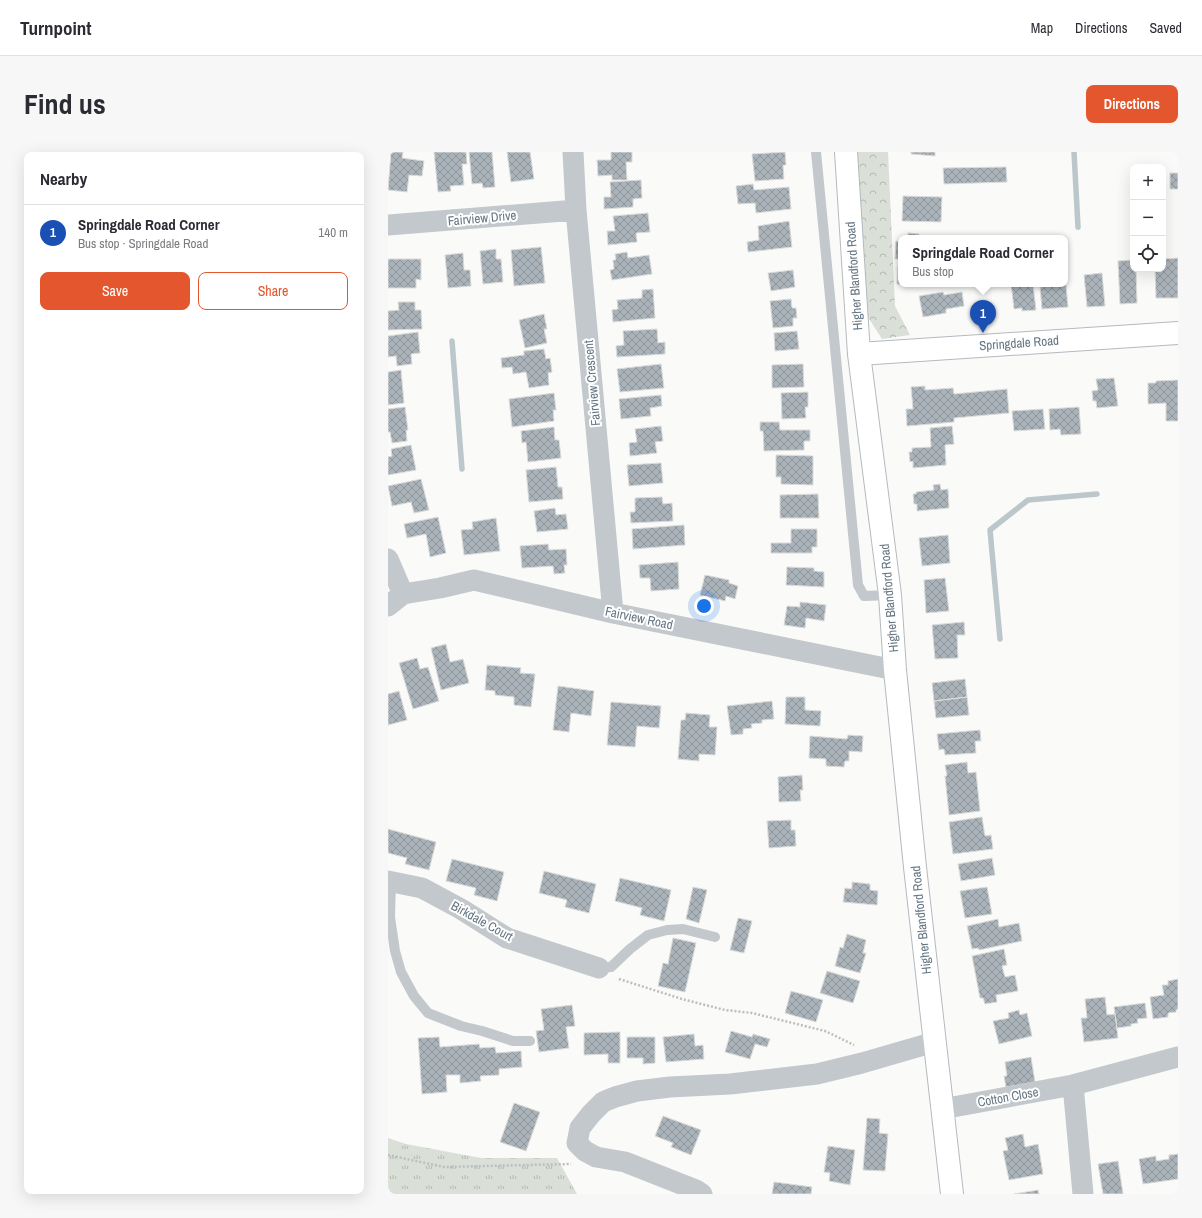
<!DOCTYPE html>
<meta charset="utf-8">
<style>
body{margin:0;font-family:"Archivo Narrow",sans-serif;background:#f7f7f7;color:#2b2b33}
.controls{position:absolute;right:12px;top:12px;display:grid;overflow:hidden;border-radius:8px;box-shadow:0 4px 16px #0002}
.controls button{width:36px;height:36px;display:grid;place-items:center;padding:0;border:0;border-bottom:1px solid #e1e1e2;background:#fff;color:#2b2b33;font:20px sans-serif}
.you{position:absolute;left:316px;top:454px;width:14px;height:14px;margin:-10px;border:3px solid #fff;border-radius:50%;background:#1a73e8;box-shadow:0 0 0 6px #1a73e833}
.badge{display:grid;place-items:center;width:26px;height:26px;border-radius:50%;background:#e4572e;color:#fff;font-size:13px;font-weight:700}
.pin{position:absolute;translate:-50% -33px;filter:drop-shadow(0 1px 2px #0008)}
.pin::after{content:'';position:absolute;top:21px;width:14px;height:12px;background:inherit;clip-path:polygon(0 0,100% 0,50% 100%)}
.popup{position:absolute;left:510px;top:83px;width:170px;height:52px;box-sizing:border-box;display:grid;place-content:center;border-radius:8px;background:#fff;filter:drop-shadow(0 1px 3px #0005);font-size:13px;white-space:nowrap;color:#7c7c81}
.popup b{font-size:15px;color:#2b2b33}
.popup::after{content:'';position:absolute;left:50%;top:100%;margin-left:-8px;border:8px solid transparent;border-top-color:#fff}
.list{margin:0;padding:0;list-style:none}
h2{display:flex;justify-content:space-between;align-items:center;height:52px;margin:0;padding:0 16px;font-size:17px}
h2 small{font-size:13px;font-weight:400;color:#7c7c81}
.list li{display:grid;grid-template-columns:26px 1fr auto;gap:12px;align-items:center;box-sizing:border-box;height:56px;padding:0 16px;border-top:1px solid #e1e1e2}
.list b{display:block;font-size:15px;white-space:nowrap}
.list p{margin:0;font-size:13px;white-space:nowrap;color:#7c7c81}
.list em{font-size:13px;font-style:normal;color:#7c7c81}
.actions{display:flex;gap:8px;padding:12px 16px}
.actions a{flex:1;padding:9px 0;border:1px solid #e4572e;border-radius:8px;text-align:center;font-size:14px;color:#e4572e}
.actions .main{background:#e4572e;color:#fff}
.icon{flex:none;width:22px;height:22px;fill:none;stroke:currentColor;stroke-width:2;stroke-linecap:round;stroke-linejoin:round}
.map{position:relative;flex:none;width:790px;height:1042px;overflow:hidden;border-radius:8px}
header{display:flex;align-items:center;gap:24px;box-sizing:border-box;height:56px;padding:0 20px;background:#fff;border-bottom:1px solid #e1e1e2}
header strong{font-size:19px}
nav{display:flex;gap:22px;margin-inline-start:auto;font-size:14px}
.intro{display:flex;align-items:center;justify-content:space-between;box-sizing:border-box;height:96px;padding:0 24px}
h1{margin:0;font-size:28px}
.button{padding:10px 18px;border-radius:8px;background:#e4572e;color:#fff;font-size:14px;font-weight:700}
main{display:flex;gap:24px;padding:0 24px}
aside{flex:1;background:#fff;border-radius:8px;box-shadow:0 4px 16px #0002}
.map>svg:first-child{display:block}
.grass{fill:url(#grass-tufts)}
.forest{fill:url(#forest-crowns)}
.lines{fill:none;stroke-linecap:round;stroke-linejoin:round}
.stream{stroke:#bbc7cb;stroke-width:5.5}
.building{fill:url(#building-cross-hatch);stroke:#dcdcda}
.secondary-casing{stroke:#b3babf;stroke-width:24}
.path{stroke:#bbbfc2;stroke-width:2.5;stroke-dasharray:2 2;stroke-linecap:butt}
.lane{stroke:#c3c8cc;stroke-width:10}
.street{stroke:#c3c8cc;stroke-width:21}
.secondary{stroke:#fff;stroke-width:22}
.labels{text-anchor:middle;dominant-baseline:central;stroke-width:4;stroke-linejoin:round;paint-order:stroke}
.street-label{font-size:13px;fill:#657683;stroke:#fff}
</style>
<header>
<strong>Turnpoint</strong>
<nav><a>Map</a><a>Directions</a><a>Saved</a></nav>
</header>
<div class="intro"><h1>Find us</h1><a class="button">Directions</a></div>
<main>
<aside>
<h2>Nearby<small></small></h2>
<ul class="list">
<li><span class="badge" style="background:#1a4fb4">1</span><div><b>Springdale Road Corner</b><p>Bus stop · Springdale Road</p></div><em>140 m</em></li>
</ul>
<div class="actions"><a class="main">Save</a><a>Share</a></div>
</aside>
<div class="map">
<svg width="790" height="1042" viewBox="0 0 790 1042">
<defs>
<pattern id="grass-tufts" width="24" height="20" patternUnits="userSpaceOnUse"><rect width="24" height="20" fill="#dadfd7"/><path d="M3 7l-1-3M5 7V3M7 7l1-3M15 17l-1-3M17 17v-4M19 17l1-3" fill="none" stroke="#b4b9b4"/></pattern>
<pattern id="forest-crowns" width="20" height="18" patternUnits="userSpaceOnUse"><rect width="20" height="18" fill="#dadfd7"/><path d="M2 6a3 3 0 1 1 6 0M12 15a3 3 0 1 1 6 0" fill="none" stroke="#b4b9b4"/></pattern>
<pattern id="building-cross-hatch" width="8" height="8" patternUnits="userSpaceOnUse"><rect width="8" height="8" fill="#aab3b9"/><path d="M0 0l8 8M0 8l8-8" fill="none" stroke="#8e969c"/></pattern>
</defs>
<rect width="100%" height="100%" fill="#fafaf8"/>
<path class="grass" d="M 0,986 L 18,992 L 93,1006 L 169,1006 L 189,1042 L 0,1042 Z"/>
<path class="forest" d="M 467,0 L 500,0 L 507,154 L 522,183 L 494,187 L 478,162 Z"/>
<g class="lines">
<path class="stream" d="M 686,0 L 690,75
M 64,189 L 74,317
M 612,487 L 602,378 L 640,348 L 709,342"/>
</g>
<path class="building" d="M 3,0 L 15,0 L 14,6 L 36,9 L 34,24 L 21,23 L 19,40 L 0,38 Z
M 46,0 L 78,0 L 79,12 L 74,12 L 76,33 L 62,34 L 63,39 L 50,40 Z
M 81,0 L 104,0 L 107,35 L 95,36 L 94,31 L 84,32 Z
M 119,0 L 142,0 L 146,27 L 123,30 Z
M 223,0 L 244,0 L 244,10 L 238,10 L 239,28 L 224,28 L 224,23 L 210,24 L 209,8 L 223,8 Z
M 397,0 L 398,13 L 395,13 L 396,27 L 367,29 L 364,2 Z
M 523,0 L 547,0 L 547,4 L 523,2 Z
M 618,15 L 619,30 L 556,32 L 555,16 Z
M 782,21 L 790,21 L 790,37 L 782,37 Z
M 253,28 L 254,46 L 245,47 L 245,55 L 216,57 L 216,45 L 223,45 L 222,30 Z
M 365,32 L 366,38 L 401,35 L 403,57 L 368,61 L 367,51 L 350,52 L 348,34 Z
M 515,44 L 554,45 L 553,70 L 514,69 Z
M 260,61 L 262,80 L 248,81 L 249,90 L 220,93 L 219,79 L 227,79 L 225,64 Z
M 401,69 L 404,95 L 360,100 L 359,90 L 371,88 L 370,74 Z
M 520,81 L 531,82 L 531,86 L 520,86 Z
M 508,89 L 513,90 L 513,107 L 507,107 Z
M 153,95 L 157,131 L 126,134 L 123,98 Z
M 108,97 L 108,107 L 113,107 L 115,130 L 95,132 L 92,99 Z
M 239,100 L 240,106 L 261,103 L 264,122 L 224,128 L 222,118 L 226,117 L 225,108 L 228,108 L 227,102 Z
M 75,101 L 76,118 L 82,118 L 83,134 L 60,136 L 57,103 Z
M 790,106 L 790,146 L 768,146 L 767,117 L 775,117 L 775,107 Z
M 0,107 L 33,107 L 33,128 L 28,127 L 28,136 L 0,136 Z
M 745,108 L 745,117 L 748,117 L 749,151 L 732,152 L 730,109 Z
M 510,114 L 513,114 L 513,132 L 533,133 L 509,132 Z
M 405,118 L 407,135 L 383,139 L 380,121 Z
M 714,121 L 717,154 L 699,155 L 696,123 Z
M 623,132 L 645,132 L 648,158 L 634,159 L 634,156 L 626,157 Z
M 678,133 L 680,155 L 654,157 L 652,135 Z
M 265,137 L 267,166 L 225,170 L 224,158 L 230,157 L 229,148 L 254,146 L 254,138 Z
M 555,140 L 556,143 L 574,140 L 576,154 L 558,157 L 558,161 L 535,165 L 531,144 Z
M 403,147 L 404,156 L 408,156 L 409,166 L 405,166 L 405,174 L 385,176 L 382,149 Z
M 10,150 L 27,150 L 27,158 L 33,158 L 34,177 L 0,178 L 0,159 L 11,158 Z
M 156,162 L 159,177 L 156,177 L 159,191 L 137,196 L 131,168 Z
M 269,177 L 270,191 L 277,190 L 277,202 L 229,205 L 228,194 L 236,193 L 235,179 Z
M 409,179 L 411,197 L 387,199 L 386,181 Z
M 30,180 L 32,201 L 23,202 L 24,212 L 9,214 L 8,204 L 0,205 L 0,184 Z
M 156,197 L 158,207 L 162,206 L 164,220 L 160,221 L 161,233 L 141,236 L 138,220 L 125,222 L 124,215 L 114,216 L 113,206 L 136,203 L 136,199 Z
M 273,212 L 276,236 L 232,240 L 229,217 Z
M 415,212 L 416,235 L 384,236 L 384,213 Z
M 13,218 L 16,251 L 0,253 L 0,220 Z
M 726,226 L 730,254 L 709,256 L 708,249 L 705,249 L 704,239 L 710,238 L 708,227 Z
M 790,228 L 790,269 L 778,269 L 778,251 L 760,252 L 760,231 L 768,231 L 768,229 Z
M 537,234 L 537,238 L 565,236 L 566,242 L 619,237 L 621,261 L 566,266 L 566,270 L 519,274 L 518,257 L 525,257 L 523,235 Z
M 420,240 L 420,255 L 417,255 L 418,266 L 394,267 L 393,241 Z
M 166,241 L 168,258 L 165,258 L 166,269 L 124,275 L 121,247 Z
M 273,243 L 274,254 L 262,256 L 263,264 L 233,267 L 231,247 Z
M 17,255 L 20,278 L 18,278 L 19,289 L 4,291 L 2,280 L 0,280 L 0,257 Z
M 691,255 L 693,282 L 673,283 L 672,277 L 662,278 L 661,257 Z
M 655,257 L 657,277 L 626,279 L 624,259 Z
M 372,270 L 391,270 L 392,278 L 422,278 L 422,289 L 416,289 L 416,298 L 376,299 L 375,279 L 372,279 Z
M 273,274 L 275,289 L 267,290 L 269,301 L 242,304 L 241,291 L 249,290 L 247,277 Z
M 564,274 L 566,292 L 557,293 L 558,313 L 525,316 L 525,309 L 522,310 L 521,300 L 524,300 L 524,296 L 543,295 L 542,276 Z
M 166,275 L 167,288 L 171,288 L 173,306 L 140,310 L 138,290 L 134,291 L 133,279 Z
M 23,293 L 28,318 L 0,323 L 0,305 L 4,304 L 3,297 Z
M 388,303 L 425,304 L 425,333 L 393,332 L 393,325 L 388,325 Z
M 273,311 L 275,331 L 241,334 L 239,313 Z
M 168,315 L 170,335 L 174,335 L 175,347 L 141,350 L 138,318 Z
M 33,327 L 41,358 L 26,361 L 23,350 L 4,354 L 0,334 Z
M 552,332 L 553,338 L 560,337 L 561,356 L 529,359 L 529,352 L 526,352 L 525,342 L 528,342 L 528,340 L 546,338 L 545,333 Z
M 430,342 L 431,366 L 392,366 L 392,343 Z
M 274,345 L 275,352 L 284,351 L 285,369 L 243,371 L 242,360 L 247,360 L 247,346 Z
M 167,356 L 168,363 L 178,362 L 180,377 L 149,380 L 146,359 Z
M 50,365 L 58,401 L 42,405 L 38,382 L 19,386 L 16,372 Z
M 108,366 L 112,399 L 76,403 L 73,378 L 85,377 L 84,370 Z
M 296,373 L 297,393 L 245,397 L 244,377 Z
M 403,377 L 429,377 L 429,395 L 424,395 L 424,401 L 383,401 L 383,391 L 403,391 Z
M 560,383 L 562,411 L 534,414 L 531,386 Z
M 160,392 L 161,398 L 178,397 L 179,413 L 176,413 L 177,421 L 166,422 L 165,414 L 134,416 L 132,394 Z
M 290,410 L 291,437 L 263,439 L 262,426 L 252,426 L 251,413 Z
M 399,415 L 426,416 L 426,419 L 436,420 L 436,435 L 398,433 Z
M 317,423 L 341,428 L 341,431 L 350,434 L 347,447 L 338,444 L 337,449 L 312,443 Z
M 557,426 L 561,459 L 538,461 L 536,428 Z
M 412,450 L 438,453 L 436,469 L 418,466 L 417,476 L 396,473 L 399,454 L 412,455 Z
M 576,470 L 577,483 L 569,483 L 570,506 L 547,507 L 544,473 Z
M 58,492 L 62,510 L 75,507 L 81,531 L 53,538 L 43,496 Z
M 29,506 L 32,517 L 40,515 L 51,549 L 25,557 L 11,511 Z
M 99,513 L 133,516 L 132,521 L 147,522 L 143,555 L 126,553 L 126,545 L 107,543 L 107,539 L 97,538 Z
M 577,527 L 579,545 L 546,549 L 544,531 Z
M 170,534 L 206,539 L 203,564 L 183,561 L 181,580 L 165,578 Z
M 11,539 L 19,568 L 0,573 L 0,542 Z
M 398,545 L 417,545 L 417,558 L 433,559 L 432,574 L 397,572 Z
M 579,545 L 581,563 L 548,566 L 546,549 Z
M 384,549 L 386,567 L 374,568 L 374,571 L 363,572 L 364,576 L 355,577 L 355,582 L 343,583 L 339,554 Z
M 223,550 L 273,554 L 271,576 L 249,574 L 247,595 L 219,593 Z
M 298,561 L 322,563 L 321,575 L 329,575 L 327,603 L 311,602 L 311,609 L 290,607 L 293,568 L 297,568 Z
M 592,578 L 593,589 L 587,589 L 588,601 L 557,603 L 556,597 L 551,598 L 549,582 Z
M 460,583 L 475,584 L 474,600 L 461,599 L 461,609 L 457,609 L 456,615 L 438,614 L 438,607 L 421,606 L 422,584 L 459,587 Z
M 579,610 L 580,621 L 588,620 L 592,659 L 561,663 L 557,624 L 559,624 L 557,613 Z
M 414,623 L 415,638 L 412,638 L 413,649 L 391,650 L 390,625 Z
M 594,665 L 597,684 L 603,683 L 605,697 L 565,702 L 561,670 Z
M 403,668 L 403,678 L 407,678 L 408,694 L 381,696 L 379,669 Z
M 0,677 L 48,690 L 41,718 L 17,712 L 19,706 L 0,701 Z
M 604,706 L 607,723 L 573,729 L 570,712 Z
M 64,707 L 116,720 L 109,749 L 86,743 L 88,736 L 58,729 Z
M 156,719 L 208,732 L 201,761 L 177,755 L 179,748 L 151,741 Z
M 232,726 L 283,738 L 276,769 L 252,763 L 254,756 L 227,749 Z
M 464,730 L 482,732 L 482,738 L 490,739 L 489,753 L 455,750 L 457,736 L 464,737 Z
M 305,735 L 319,738 L 311,771 L 298,767 Z
M 599,735 L 604,762 L 577,766 L 572,739 Z
M 350,766 L 364,769 L 356,801 L 342,798 Z
M 610,767 L 611,775 L 631,771 L 634,789 L 591,798 L 590,796 L 584,797 L 579,774 Z
M 459,782 L 478,788 L 475,801 L 478,801 L 472,821 L 447,814 L 452,795 L 455,796 Z
M 285,786 L 308,791 L 297,840 L 270,834 L 275,811 L 280,812 Z
M 616,797 L 619,813 L 614,814 L 617,825 L 627,823 L 630,839 L 608,843 L 609,850 L 597,852 L 595,846 L 592,846 L 584,804 Z
M 439,819 L 472,829 L 465,851 L 432,841 Z
M 790,827 L 790,857 L 788,858 L 788,860 L 780,861 L 780,865 L 765,867 L 762,845 L 776,843 L 774,833 L 780,833 L 780,829 Z
M 403,839 L 435,848 L 428,870 L 397,861 Z
M 717,845 L 719,863 L 727,862 L 730,886 L 696,890 L 693,866 L 699,866 L 697,847 Z
M 757,851 L 759,866 L 749,867 L 750,871 L 743,872 L 743,874 L 729,876 L 726,855 Z
M 184,853 L 187,874 L 178,875 L 181,896 L 151,900 L 148,879 L 156,878 L 153,857 Z
M 631,858 L 632,863 L 639,861 L 644,884 L 611,892 L 605,869 L 621,866 L 620,861 Z
M 343,879 L 364,885 L 365,882 L 382,887 L 379,895 L 367,892 L 362,907 L 337,900 Z
M 232,880 L 232,911 L 220,911 L 220,902 L 196,903 L 196,881 Z
M 306,882 L 307,894 L 315,893 L 316,907 L 278,910 L 275,885 Z
M 51,885 L 52,895 L 91,892 L 92,896 L 107,895 L 108,901 L 133,899 L 134,915 L 111,917 L 111,923 L 92,924 L 93,929 L 72,931 L 72,923 L 58,923 L 59,940 L 34,942 L 30,886 Z
M 239,885 L 267,885 L 267,911 L 255,912 L 255,906 L 239,906 Z
M 643,905 L 647,930 L 618,935 L 616,924 L 619,924 L 617,910 Z
M 126,951 L 152,960 L 138,999 L 112,990 Z
M 275,964 L 313,978 L 303,1003 L 283,995 L 285,991 L 267,984 Z
M 479,966 L 492,967 L 491,981 L 500,982 L 497,1019 L 475,1018 Z
M 635,982 L 637,995 L 650,992 L 655,1022 L 621,1028 L 615,999 L 620,998 L 617,986 Z
M 440,994 L 467,998 L 462,1033 L 441,1029 L 442,1021 L 436,1020 Z
M 790,1002 L 790,1027 L 755,1032 L 751,1007 L 768,1004 L 768,1009 L 781,1007 L 781,1003 Z
M 730,1009 L 735,1042 L 715,1042 L 710,1012 Z
M 386,1030 L 424,1035 L 423,1042 L 384,1042 Z
M 650,1038 L 651,1042 L 626,1042 Z"/>
<g class="lines">
<defs>
<path id="secondary" d="M 458,0 L 471,202 L 502,443 L 507,518 L 527,715 L 564,1042
M 471,202 L 790,181"/>
</defs>
<use href="#secondary" class="secondary-casing"/>
<path class="path" d="M 231,827 L 294,847 L 337,858 L 364,861 L 437,879 L 466,893
M 0,1003 L 56,1015 L 183,1012"/>
<path class="lane" d="M 428,0 L 470,433 L 476,444 L 502,443
M 3,729 L 2,765 L 7,799 L 13,820 L 26,844 L 40,861 L 73,874 L 94,879 L 125,889 L 142,889
M 211,816 L 223,815 L 242,797 L 260,783 L 279,778 L 295,777 L 327,785"/>
<path class="street" d="M 185,0 L 188,58 L 225,461
M 0,73 L 188,58
M 0,407 L 15,442
M 0,454 L 15,442 L 52,436 L 86,428 L 225,461 L 507,518
M 0,729 L 34,736 L 73,757 L 119,786 L 211,816
M 685,933 L 695,1042
M 554,957 L 685,933 L 790,905
M 314,1042 L 308,1038 L 237,1010 L 208,1005 L 197,999 L 189,991 L 192,976 L 203,962 L 215,950 L 227,945 L 249,939 L 282,935 L 342,932 L 429,922 L 474,911 L 536,893 L 547,891"/>
<use href="#secondary" class="secondary"/>
</g>
<g class="labels">
<g class="street-label">
<text transform="translate(94 66) rotate(-5)">Fairview Drive</text>
<text transform="translate(466 124) rotate(-94)">Higher Blandford Road</text>
<text transform="translate(631 191) rotate(-4)">Springdale Road</text>
<text transform="translate(204 231) rotate(-95)">Fairview Crescent</text>
<text transform="translate(501 446) rotate(-95)">Higher Blandford Road</text>
<text transform="translate(251 466) rotate(12)">Fairview Road</text>
<text transform="translate(533 768) rotate(-96)">Higher Blandford Road</text>
<text transform="translate(94 769) rotate(29)">Birkdale Court</text>
<text transform="translate(620 945) rotate(-10)">Cotton Close</text>
</g>
</g>
</svg>
<div class="controls">
<button>+</button>
<button>−</button>
<button><svg class="icon" aria-label="locate" viewBox="0 0 24 24"><circle cx="12" cy="12" r="6"/><path d="M12 2v4M12 18v4M2 12h4M18 12h4"/></svg></button>
</div>
<div class="you"></div>
<div class="pin badge" style="left:595px;top:181px;background:#1a4fb4">1</div>
<div class="popup"><b>Springdale Road Corner</b>Bus stop</div>
</div>
</main>
